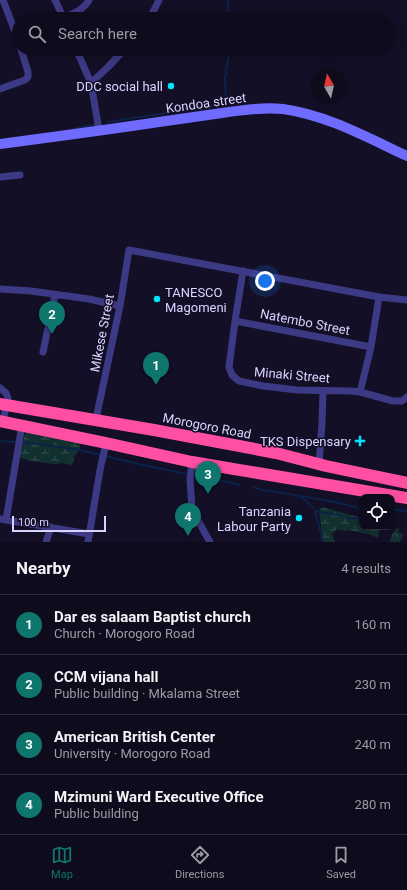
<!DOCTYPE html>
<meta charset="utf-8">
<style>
body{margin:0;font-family:Roboto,sans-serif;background:#1c1929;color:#f1f3f6}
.controls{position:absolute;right:12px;bottom:12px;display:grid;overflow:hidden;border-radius:8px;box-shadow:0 2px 10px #0003}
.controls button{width:36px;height:36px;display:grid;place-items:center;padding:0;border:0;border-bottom:1px solid #2e2b3b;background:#0e0b1c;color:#f1f3f6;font:20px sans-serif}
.compass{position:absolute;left:311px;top:68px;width:36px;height:36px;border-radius:50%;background:#0e0b1c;box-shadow:0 2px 10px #0003;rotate:351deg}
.scale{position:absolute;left:12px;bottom:10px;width:94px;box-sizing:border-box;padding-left:4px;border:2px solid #d9d4ff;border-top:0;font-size:11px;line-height:14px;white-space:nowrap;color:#d9d4ff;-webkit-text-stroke:3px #130f26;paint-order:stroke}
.you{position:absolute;left:265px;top:281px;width:14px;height:14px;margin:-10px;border:3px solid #fff;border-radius:50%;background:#1a73e8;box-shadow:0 0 0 6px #1a73e833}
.badge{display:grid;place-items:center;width:26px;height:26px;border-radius:50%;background:#0f766e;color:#fff;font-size:13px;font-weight:700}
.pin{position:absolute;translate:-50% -33px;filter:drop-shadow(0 1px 2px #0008)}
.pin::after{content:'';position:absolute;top:21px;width:14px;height:12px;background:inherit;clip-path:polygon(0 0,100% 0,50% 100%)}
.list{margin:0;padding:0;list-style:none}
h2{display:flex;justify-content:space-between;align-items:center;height:52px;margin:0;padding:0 16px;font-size:17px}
h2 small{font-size:13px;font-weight:400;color:#9b9ba3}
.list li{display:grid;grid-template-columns:26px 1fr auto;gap:12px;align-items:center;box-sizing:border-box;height:60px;padding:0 16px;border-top:1px solid #2e2b3b}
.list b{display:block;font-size:15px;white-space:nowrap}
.list p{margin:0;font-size:13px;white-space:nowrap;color:#9b9ba3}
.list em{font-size:13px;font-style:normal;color:#9b9ba3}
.icon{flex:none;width:22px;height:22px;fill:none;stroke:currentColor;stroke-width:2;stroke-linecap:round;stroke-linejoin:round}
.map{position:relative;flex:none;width:407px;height:542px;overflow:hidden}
.search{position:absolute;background:#0e0b1c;box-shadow:0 2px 10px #0003;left:12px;right:12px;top:12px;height:44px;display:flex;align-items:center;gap:10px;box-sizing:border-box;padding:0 14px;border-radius:22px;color:#9b9ba3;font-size:15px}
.sheet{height:292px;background:#0e0b1c}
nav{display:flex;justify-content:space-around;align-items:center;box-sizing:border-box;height:56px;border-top:1px solid #2e2b3b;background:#0e0b1c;font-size:11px;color:#9b9ba3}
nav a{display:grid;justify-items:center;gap:2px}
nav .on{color:#0f766e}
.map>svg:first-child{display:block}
.forest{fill:url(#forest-crowns)}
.wetland{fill:url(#wetland-marsh)}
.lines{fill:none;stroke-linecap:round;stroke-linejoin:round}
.stream{stroke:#0c2248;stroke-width:2}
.street{stroke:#3d3a85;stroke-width:7}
.secondary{stroke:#6f6bff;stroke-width:10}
.highway{stroke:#ff4fa3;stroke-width:12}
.poi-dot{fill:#00e5ff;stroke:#130f26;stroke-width:1.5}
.labels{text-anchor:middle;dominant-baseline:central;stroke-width:3;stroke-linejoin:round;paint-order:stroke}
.poi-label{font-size:13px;fill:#d9d4ff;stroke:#130f26;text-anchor:end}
.street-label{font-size:13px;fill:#d9d4ff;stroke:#130f26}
</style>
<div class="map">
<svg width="407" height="542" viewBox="0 0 407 542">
<defs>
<pattern id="forest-crowns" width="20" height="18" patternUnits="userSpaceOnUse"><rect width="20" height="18" fill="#12302f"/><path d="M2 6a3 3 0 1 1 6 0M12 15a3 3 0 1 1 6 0" fill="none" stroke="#344d4e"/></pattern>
<pattern id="wetland-marsh" width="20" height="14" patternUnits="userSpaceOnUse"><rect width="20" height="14" fill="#12302f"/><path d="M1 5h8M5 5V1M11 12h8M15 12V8" fill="none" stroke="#344d4e"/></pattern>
</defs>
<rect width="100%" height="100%" fill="#130f26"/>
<path class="forest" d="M 399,527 L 398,532 L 403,534 L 402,537 L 400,542 L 389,542 L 394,531 Z"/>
<path class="wetland" d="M 27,430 L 80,443 L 80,449 L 74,457 L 73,463 L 71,465 L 63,463 L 55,464 L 38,462 L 30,461 L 19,457 L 18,453 C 24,445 23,438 27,430 Z
M 322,507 L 362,518 L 362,527 L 380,527 L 378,538 L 368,534 L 348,530 L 346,531 L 337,529 L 332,534 L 335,542 L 323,542 L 319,510 Z"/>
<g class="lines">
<path class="stream" d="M 228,0 L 229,19
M 107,122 L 226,104 L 225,78 L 229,54 L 229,49
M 73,129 L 96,124
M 0,441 L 17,442
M 21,442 L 40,444 L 84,451 L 143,465 L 206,478
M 215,479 L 239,485
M 253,487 L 262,490 L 277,492 L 335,502 L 362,509
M 302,497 L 309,504 L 314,508
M 392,512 L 397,510 L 407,511
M 347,518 L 362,519
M 323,542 L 315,511 L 342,516"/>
<path class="street" d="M 3,0 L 19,42
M 55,0 L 64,19
M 64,18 C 73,13 84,10 89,0
M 152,19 L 153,12 L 159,0
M 76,49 L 91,83 L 99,130
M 91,83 L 108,67 L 125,49
M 0,89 L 25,80 L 28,77 L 28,72 L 21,49
M 0,177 L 20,175
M 243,271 L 235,321 L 229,367 L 232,375 L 239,381 L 263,386 L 297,390 L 350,391 L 360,392 L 393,401 L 402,401 L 407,397
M 0,289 L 31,291 L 89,299 L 120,306
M 235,321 L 371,347
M 43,352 L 55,295
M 0,388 L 6,393 L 8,398 L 4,416 L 5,422
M 360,392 L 371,347 L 379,297
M 95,420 L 97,414 L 120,306 L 129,250 L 379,297 L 407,300
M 192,462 L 190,479 L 192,510 L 210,542
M 319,465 L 322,423 L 323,391
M 0,519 L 89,534
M 6,520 L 22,425
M 46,542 L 51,527
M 88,542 L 100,470 L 106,443"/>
<path class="secondary" d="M 0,144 C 53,137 106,130 159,122 C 180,119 201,116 222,113 C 242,110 263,107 283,109 C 327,115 368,138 407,156"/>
<path class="highway" d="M 0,404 L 154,430 L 276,453 L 326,466 L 407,483
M 0,421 L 106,443 L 192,462 L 407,498"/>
</g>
<g class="poi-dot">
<circle cx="171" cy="86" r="4"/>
<circle cx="157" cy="299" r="4"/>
<path d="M358 435h4v4h4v4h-4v4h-4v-4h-4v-4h4z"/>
<circle cx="299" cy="518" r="4"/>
</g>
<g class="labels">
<g class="poi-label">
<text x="163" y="86">DDC social hall</text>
<text x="165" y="292" text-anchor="start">TANESCO<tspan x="165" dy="15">Magomeni</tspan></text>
<text x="351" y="441">TKS Dispensary</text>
<text x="291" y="511">Tanzania<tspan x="291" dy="15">Labour Party</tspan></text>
</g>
<g class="street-label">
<text transform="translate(206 103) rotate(-8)">Kondoa street</text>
<text transform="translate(305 322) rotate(11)">Natembo Street</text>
<text transform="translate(102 333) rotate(-79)">Mikese Street</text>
<text transform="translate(292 375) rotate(5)">Minaki Street</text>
<text transform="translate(207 426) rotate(11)">Morogoro Road</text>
</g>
</g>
</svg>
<div class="controls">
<button><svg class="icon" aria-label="locate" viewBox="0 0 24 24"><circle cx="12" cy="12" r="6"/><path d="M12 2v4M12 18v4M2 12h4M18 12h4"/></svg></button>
</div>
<svg class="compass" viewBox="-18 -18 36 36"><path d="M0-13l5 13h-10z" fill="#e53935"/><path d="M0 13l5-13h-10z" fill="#9b9ba3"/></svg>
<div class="scale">100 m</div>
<div class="you"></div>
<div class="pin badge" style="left:156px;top:385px">1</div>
<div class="pin badge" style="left:52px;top:334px">2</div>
<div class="pin badge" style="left:208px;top:494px">3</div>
<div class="pin badge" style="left:188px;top:536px">4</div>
<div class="search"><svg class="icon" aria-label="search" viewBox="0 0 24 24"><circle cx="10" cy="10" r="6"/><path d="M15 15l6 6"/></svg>Search here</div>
</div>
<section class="sheet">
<h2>Nearby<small>4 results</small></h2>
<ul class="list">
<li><span class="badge">1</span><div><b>Dar es salaam Baptist church</b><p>Church · Morogoro Road</p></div><em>160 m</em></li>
<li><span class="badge">2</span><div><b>CCM vijana hall</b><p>Public building · Mkalama Street</p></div><em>230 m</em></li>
<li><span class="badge">3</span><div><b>American British Center</b><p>University · Morogoro Road</p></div><em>240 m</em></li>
<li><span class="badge">4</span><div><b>Mzimuni Ward Executive Office</b><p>Public building</p></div><em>280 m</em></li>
</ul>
</section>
<nav>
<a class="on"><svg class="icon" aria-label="map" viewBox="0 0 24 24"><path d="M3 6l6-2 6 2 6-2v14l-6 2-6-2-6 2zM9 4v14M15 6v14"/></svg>Map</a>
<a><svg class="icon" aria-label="directions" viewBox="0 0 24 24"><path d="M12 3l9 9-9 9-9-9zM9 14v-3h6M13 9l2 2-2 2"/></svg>Directions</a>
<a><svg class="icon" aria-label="saved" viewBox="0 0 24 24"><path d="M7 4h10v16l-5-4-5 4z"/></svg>Saved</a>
</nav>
